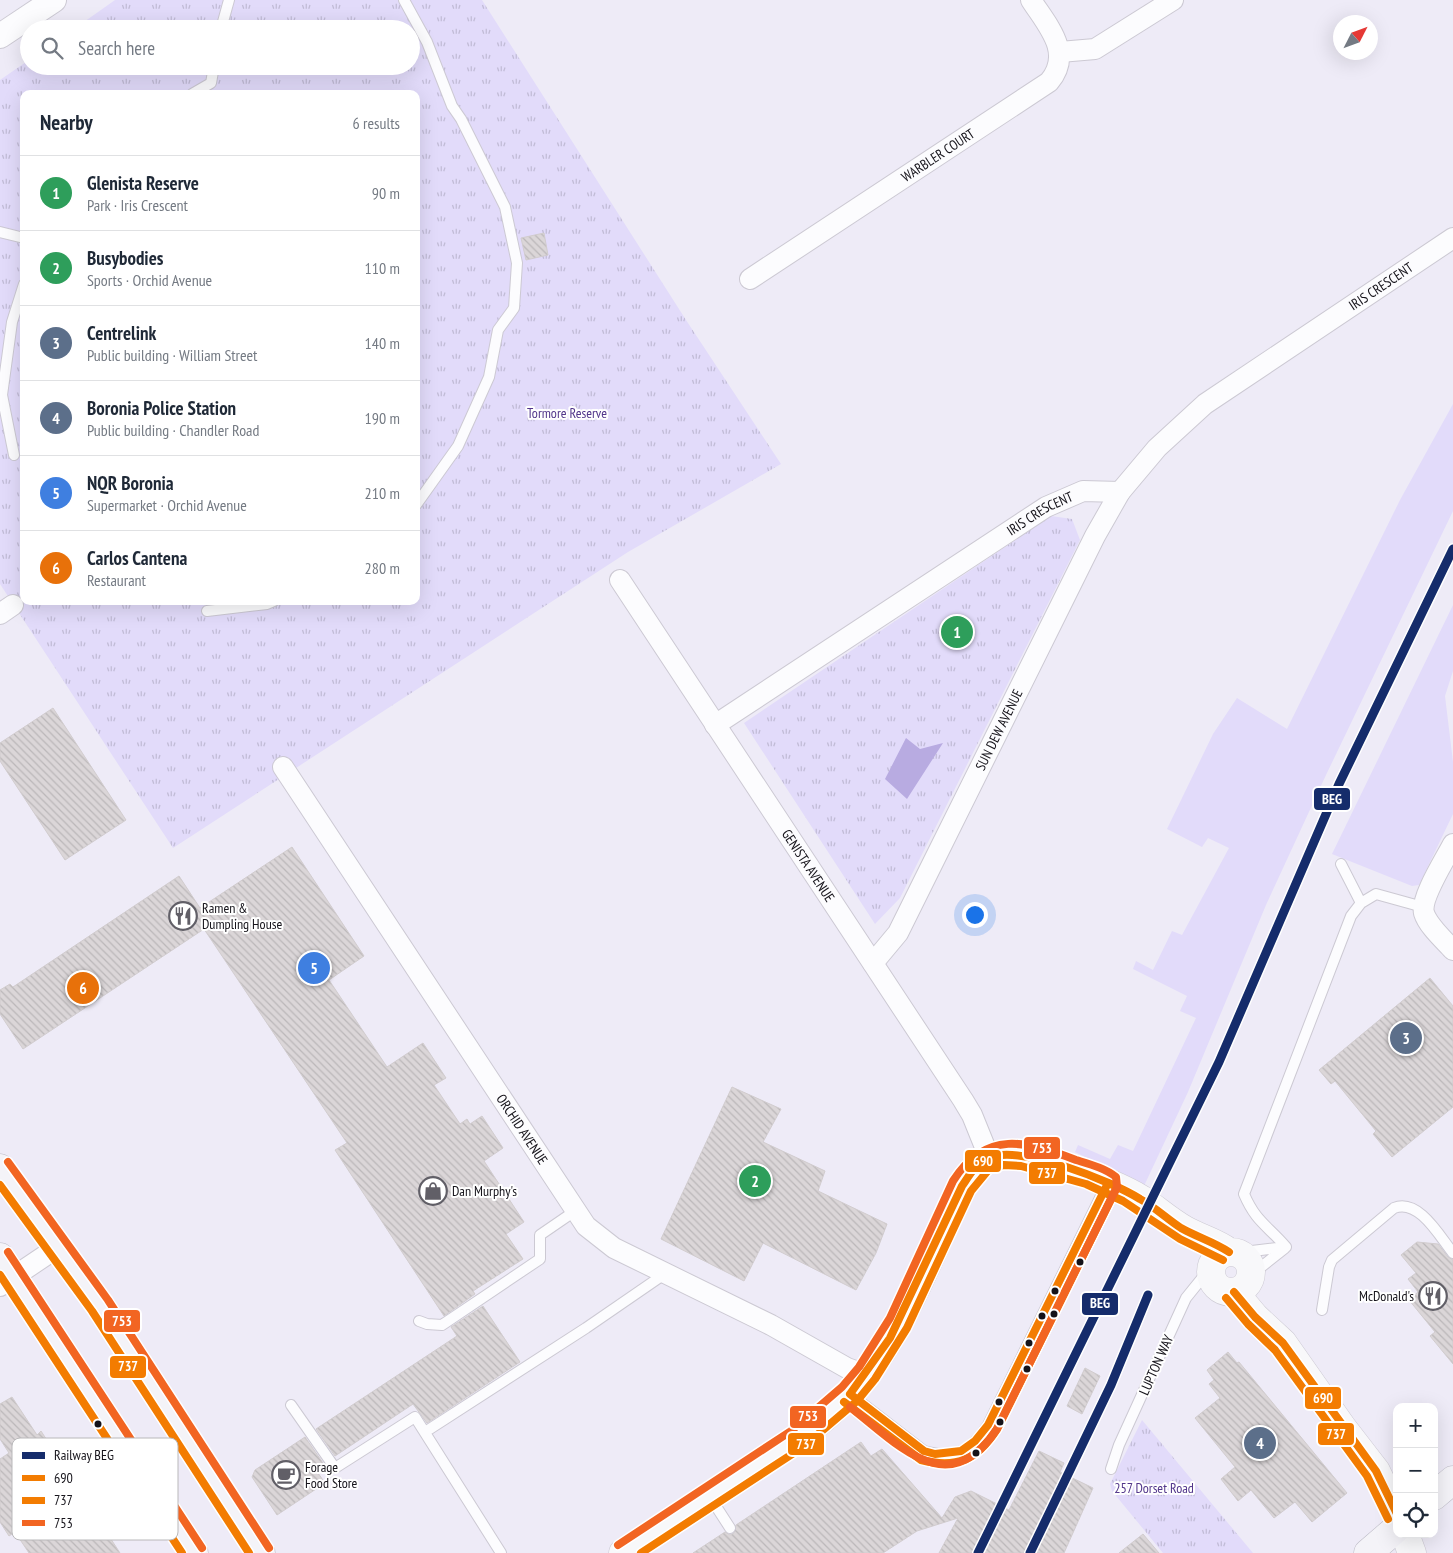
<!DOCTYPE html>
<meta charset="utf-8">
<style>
body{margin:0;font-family:"PT Sans Narrow",sans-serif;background:#f6f6f7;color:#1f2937}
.controls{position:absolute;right:15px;bottom:15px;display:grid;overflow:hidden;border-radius:10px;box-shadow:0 5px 20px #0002}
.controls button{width:45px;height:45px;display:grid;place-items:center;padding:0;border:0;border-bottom:1px solid #e0e1e3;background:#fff;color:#1f2937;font:25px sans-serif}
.compass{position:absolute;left:1333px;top:15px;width:45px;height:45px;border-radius:50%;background:#fff;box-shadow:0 5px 20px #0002;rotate:48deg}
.you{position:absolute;left:974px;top:914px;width:18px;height:18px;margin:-12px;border:4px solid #fff;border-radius:50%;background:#1a73e8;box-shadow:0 0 0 8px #1a73e833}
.badge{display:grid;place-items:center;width:32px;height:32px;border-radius:50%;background:#0f766e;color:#fff;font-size:16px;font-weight:700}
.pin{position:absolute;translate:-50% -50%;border:2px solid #fff;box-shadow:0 1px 5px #0006}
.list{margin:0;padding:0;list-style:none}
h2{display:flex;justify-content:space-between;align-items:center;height:65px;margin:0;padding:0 20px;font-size:21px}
h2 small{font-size:16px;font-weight:400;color:#747a83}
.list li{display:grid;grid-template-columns:32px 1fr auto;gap:15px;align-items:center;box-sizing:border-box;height:75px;padding:0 20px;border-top:1px solid #e0e1e3}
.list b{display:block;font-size:19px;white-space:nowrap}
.list p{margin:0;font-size:16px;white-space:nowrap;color:#747a83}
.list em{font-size:16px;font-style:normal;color:#747a83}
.icon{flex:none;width:28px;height:28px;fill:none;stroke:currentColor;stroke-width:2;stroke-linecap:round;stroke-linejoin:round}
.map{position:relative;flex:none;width:1453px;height:1553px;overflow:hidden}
.search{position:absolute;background:#fff;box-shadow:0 5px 20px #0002;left:20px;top:20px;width:400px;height:55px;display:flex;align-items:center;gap:12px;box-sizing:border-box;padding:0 18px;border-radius:28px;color:#747a83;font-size:19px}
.panel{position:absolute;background:#fff;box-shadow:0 5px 20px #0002;left:20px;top:90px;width:400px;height:515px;border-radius:10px}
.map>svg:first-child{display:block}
.green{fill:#e2dbfa}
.park{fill:url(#park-tufts);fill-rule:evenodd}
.water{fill:#b8abe1}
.building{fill:url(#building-back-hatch);stroke:#d1ccce}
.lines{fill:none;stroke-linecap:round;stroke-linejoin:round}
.service-casing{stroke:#ccc9d3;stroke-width:12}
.minor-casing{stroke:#ccc9d3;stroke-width:22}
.tertiary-casing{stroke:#ccc9d3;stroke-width:26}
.secondary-casing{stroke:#ccc9d3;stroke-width:29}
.primary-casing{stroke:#bcbac5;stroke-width:29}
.service{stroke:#fcfcfe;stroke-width:10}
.minor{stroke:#fcfcfe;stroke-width:20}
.tertiary{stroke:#fcfcfe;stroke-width:24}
.secondary{stroke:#f8f8fa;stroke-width:28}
.primary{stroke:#f4f3f8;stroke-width:28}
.bus-1-casing{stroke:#fff;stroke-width:11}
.bus-2-casing{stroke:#fff;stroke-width:11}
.bus-3-casing{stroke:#fff;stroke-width:11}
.bus-1{stroke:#f37c01;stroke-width:8}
.bus-2{stroke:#f37c01;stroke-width:8}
.bus-3{stroke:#f26522;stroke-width:8}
.rail-1-casing{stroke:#fff;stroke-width:12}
.rail-1{stroke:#152c6b;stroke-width:9}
.bus-dot{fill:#15131a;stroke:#fff;stroke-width:2}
.labels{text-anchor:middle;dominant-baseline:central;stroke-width:4;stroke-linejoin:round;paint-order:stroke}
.street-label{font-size:14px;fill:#15131a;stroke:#fff}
.park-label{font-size:14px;fill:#52368b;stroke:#fff}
.poi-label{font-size:14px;fill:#15131a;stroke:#fff;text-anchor:start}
.key{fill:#fff;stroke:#b9b8ba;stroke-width:1}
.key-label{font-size:14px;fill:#15131a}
.line-badge{stroke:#fff;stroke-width:2}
.badge-label{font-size:14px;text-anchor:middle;font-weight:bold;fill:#fff}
</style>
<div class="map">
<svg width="1453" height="1553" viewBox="0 0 1453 1553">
<defs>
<pattern id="park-tufts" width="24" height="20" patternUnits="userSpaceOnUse" patternTransform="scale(1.25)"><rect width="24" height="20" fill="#e2dbfa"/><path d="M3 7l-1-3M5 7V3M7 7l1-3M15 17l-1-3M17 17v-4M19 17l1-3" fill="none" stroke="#c1bbd6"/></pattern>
<pattern id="building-back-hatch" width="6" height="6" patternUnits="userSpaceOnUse" patternTransform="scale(1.25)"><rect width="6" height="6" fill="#dbd6d8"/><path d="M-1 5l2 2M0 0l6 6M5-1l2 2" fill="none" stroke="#bbb7b9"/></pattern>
</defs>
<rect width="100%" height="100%" fill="#eeebf7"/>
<path class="green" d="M 1453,404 L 1453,511 L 1326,775 L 1266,905 L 1188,1092 L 1144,1186 L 1075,1152 L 1078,1145 L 1110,1159 L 1118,1145 L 1133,1151 L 1196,1018 L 1180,1011 L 1187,996 L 1133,969 L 1136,961 L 1153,970 L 1172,931 L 1182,935 L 1229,848 L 1208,838 L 1202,847 L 1167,829 L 1213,734 L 1237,698 L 1287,729 L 1400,500 Z
M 1453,605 L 1453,671 L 1445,696 L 1453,762 L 1453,814 L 1419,885 L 1412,886 L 1332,854 Z"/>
<path class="park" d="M 115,0 L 482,0 L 686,320 L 781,464 L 628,552 L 173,848 L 0,584 L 0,80 L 29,60 L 29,66 L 411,66 L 411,29 L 74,29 ZM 24,94 L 416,94 L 416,601 L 24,601 Z
M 1051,516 L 1072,519 L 1080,540 L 900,898 L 875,924 L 744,723 Z
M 1142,1420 L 1253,1553 L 1163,1553 L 1112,1491 L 1110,1484 Z"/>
<path class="water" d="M 906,738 L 920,749 L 943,743 L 907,799 L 885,779 Z"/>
<path class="building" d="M 544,233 L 548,255 L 526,260 L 521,238 Z
M 53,708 L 126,820 L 65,860 L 0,761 L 0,743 Z
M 292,847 L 364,956 L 329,980 L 387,1067 L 423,1043 L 446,1078 L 434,1085 L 460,1124 L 467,1119 L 470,1124 L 482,1116 L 503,1148 L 484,1161 L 524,1222 L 506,1234 L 523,1259 L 473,1291 L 475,1294 L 444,1316 L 335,1150 L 347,1143 L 204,929 L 23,1049 L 0,1014 L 0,990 L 10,984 L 13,987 L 179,876 L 200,908 Z
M 1430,978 L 1453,1006 L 1453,1107 L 1392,1157 L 1373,1134 L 1376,1131 L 1335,1081 L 1331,1084 L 1319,1070 Z
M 732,1087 L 781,1109 L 763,1142 L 825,1171 L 818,1191 L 887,1224 L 876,1253 L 856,1290 L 763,1243 L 744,1281 L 661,1239 Z
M 1417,1242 L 1438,1244 L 1448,1257 L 1453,1260 L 1453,1364 L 1430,1336 L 1435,1332 L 1409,1300 L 1418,1292 L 1408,1279 L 1416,1273 L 1401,1255 Z
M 483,1306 L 520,1362 L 427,1423 L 413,1404 L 335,1456 L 316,1429 L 457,1336 L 451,1327 Z
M 1228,1352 L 1237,1363 L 1239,1362 L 1347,1493 L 1312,1522 L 1295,1502 L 1274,1518 L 1251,1490 L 1238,1501 L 1221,1479 L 1235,1467 L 1195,1418 L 1220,1398 L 1209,1384 L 1214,1380 L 1207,1370 Z
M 1085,1368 L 1100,1376 L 1082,1414 L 1067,1406 Z
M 12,1397 L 37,1435 L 41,1431 L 120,1553 L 29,1553 L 15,1532 L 9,1536 L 0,1522 L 0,1459 L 9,1453 L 0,1439 L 0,1404 Z
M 305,1437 L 323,1463 L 321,1464 L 325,1469 L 318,1473 L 325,1483 L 277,1515 L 252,1477 L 255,1470 Z
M 861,1442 L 871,1456 L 882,1449 L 942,1518 L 955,1497 L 971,1491 L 1009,1510 L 1039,1451 L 1064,1463 L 1060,1472 L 1093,1488 L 1064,1553 L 939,1553 L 958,1518 L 917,1531 L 883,1553 L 693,1553 L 725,1532 L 730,1535 L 734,1533 L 736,1525 Z
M 1143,1534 L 1159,1553 L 1119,1553 Z"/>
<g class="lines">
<defs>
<path id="service" d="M 404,0 L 427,42 L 452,106 L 461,119 L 505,207 L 517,263 L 514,308 L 498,330 L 489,377 L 458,446 L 416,505
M 221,29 L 229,0
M 192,94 L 211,83 L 214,66
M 0,232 L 24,238
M 14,455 L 2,395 L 12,322 L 24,284
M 207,611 L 267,604 L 274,601
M 1341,864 L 1361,903
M 1286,1247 C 1267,1225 1256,1222 1244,1194 L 1351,916 L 1361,903 L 1376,894 L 1423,907
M 1235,1253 L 1286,1247
M 1251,1275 L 1285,1248
M 1322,1310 L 1329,1267 L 1332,1260 L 1394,1208 C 1419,1198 1440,1237 1453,1253
M 419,1321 L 427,1324 L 442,1325 L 540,1259 L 540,1235 L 575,1211
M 850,1394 L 924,1451 C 955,1460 971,1451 988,1425 L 1107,1184
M 291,1405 L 335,1468 L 415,1417 L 501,1553
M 425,1432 L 586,1328 L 666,1273
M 1111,1469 L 1119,1445 L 1186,1298 L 1211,1267
M 710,1497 L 730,1528"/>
<g id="minor">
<path d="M 1060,52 L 1095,49 L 1173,0"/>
<path id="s1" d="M 750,279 L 1049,82 C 1074,53 1047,25 1031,0"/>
<path id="s2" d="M 620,580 L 963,1100 L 972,1115 L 989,1157"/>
<path d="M 0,614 L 13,605"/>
<path id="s3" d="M 715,725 L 1046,507 L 1083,491 L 1120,492 L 1157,448 L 1205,404 L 1453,238"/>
<path id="s4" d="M 283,767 L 586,1226 L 614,1248 L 771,1325 L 847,1368 L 866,1375"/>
<path d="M 1453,844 C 1446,858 1420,898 1424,913 C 1428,926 1444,940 1453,950"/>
<path id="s5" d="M 873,963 L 898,933 L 1095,536 L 1120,492"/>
<path d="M 0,1286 L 58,1247"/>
</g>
<path id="tertiary" d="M 0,36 L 54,0"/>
<path id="secondary" d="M1211 1272a20 20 0 1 1 40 0a20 20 0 1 1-40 0Z
M 1234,1292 L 1255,1317 L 1283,1343 L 1342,1427 L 1376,1471 L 1397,1515
M 1405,1534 L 1412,1553
M 623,1553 L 797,1439 C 816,1425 833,1411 849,1394 C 898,1344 932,1250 962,1186 C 969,1175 977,1162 990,1157 C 1020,1145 1114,1182 1141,1199 C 1156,1209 1169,1221 1185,1230 C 1199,1238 1216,1242 1229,1252"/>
<path id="primary" d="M 0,1168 L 100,1305 L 261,1553
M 0,1257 L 194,1553
M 1434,1496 L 1453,1480
M 1368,1553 L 1397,1528"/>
</defs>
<use href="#service" class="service-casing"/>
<use href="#minor" class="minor-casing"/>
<use href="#tertiary" class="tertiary-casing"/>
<use href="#secondary" class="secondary-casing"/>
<use href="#primary" class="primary-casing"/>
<use href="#service" class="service"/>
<use href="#minor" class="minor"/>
<use href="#tertiary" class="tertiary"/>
<use href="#secondary" class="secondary"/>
<use href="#primary" class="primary"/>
<defs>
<path id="bus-1" d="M 1234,1292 L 1255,1317 L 1283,1343 L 1376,1471 L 1397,1514
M 850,1394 L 890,1338 L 962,1186 C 969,1176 976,1163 988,1158 C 1020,1144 1111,1181 1140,1199 C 1155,1207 1167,1219 1181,1228 C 1197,1237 1214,1242 1229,1252
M 850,1394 L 924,1451 L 935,1454 L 961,1451 L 975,1441 L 988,1425 L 1108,1183"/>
<path id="bus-2" d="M 0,1185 L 92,1311 L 249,1553
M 0,1275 L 182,1553
M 1226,1298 L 1248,1324 L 1275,1350 L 1367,1476 L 1388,1519
M 844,1402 L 921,1460 C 957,1469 977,1460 997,1429 L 1117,1187
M 641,1553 L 803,1447 L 857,1401 L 875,1379 L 907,1328 L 971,1191 L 990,1168 L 1004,1165 L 1021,1166 L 1086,1184 L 1123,1201 L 1180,1239 L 1223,1260"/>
<path id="bus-3" d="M 8,1162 L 108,1300 L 269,1548
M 8,1252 L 202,1548
M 618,1545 L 791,1431 L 842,1387 L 859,1367 L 890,1318 L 953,1181 C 986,1129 1026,1141 1076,1160 C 1089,1164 1105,1168 1116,1177 L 1117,1187 L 997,1429 C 948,1503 898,1444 850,1407"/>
</defs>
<use href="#bus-1" class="bus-1-casing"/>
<use href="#bus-2" class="bus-2-casing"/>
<use href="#bus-3" class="bus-3-casing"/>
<use href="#bus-1" class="bus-1"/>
<use href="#bus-2" class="bus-2"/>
<use href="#bus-3" class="bus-3"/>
<defs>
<path id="rail-1" d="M 978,1553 L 1219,1062 L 1339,784 L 1453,549
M 1030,1553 L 1111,1385 L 1148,1295"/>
</defs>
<use href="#rail-1" class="rail-1-casing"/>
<use href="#rail-1" class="rail-1"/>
</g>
<defs>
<symbol id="restaurant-ring" viewBox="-11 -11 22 22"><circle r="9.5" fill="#fff" stroke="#615f67" stroke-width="1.5"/><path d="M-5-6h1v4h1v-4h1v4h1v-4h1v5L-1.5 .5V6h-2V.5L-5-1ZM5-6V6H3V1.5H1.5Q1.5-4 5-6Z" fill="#615f67"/></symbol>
<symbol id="shop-ring" viewBox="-11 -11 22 22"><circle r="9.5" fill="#fff" stroke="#615f67" stroke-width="1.5"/><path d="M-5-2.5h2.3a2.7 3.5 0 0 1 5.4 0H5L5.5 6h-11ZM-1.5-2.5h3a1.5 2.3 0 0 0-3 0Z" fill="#615f67"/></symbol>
<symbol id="cafe-ring" viewBox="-11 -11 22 22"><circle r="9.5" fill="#fff" stroke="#615f67" stroke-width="1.5"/><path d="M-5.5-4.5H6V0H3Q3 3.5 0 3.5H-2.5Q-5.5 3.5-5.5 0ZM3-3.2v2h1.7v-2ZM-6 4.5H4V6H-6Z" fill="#615f67"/></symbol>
</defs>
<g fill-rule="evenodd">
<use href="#restaurant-ring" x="167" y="900" width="32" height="32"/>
<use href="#shop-ring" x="417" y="1175" width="32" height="32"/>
<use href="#restaurant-ring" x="1417" y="1280" width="32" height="32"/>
<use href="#cafe-ring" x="270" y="1459" width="32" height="32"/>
</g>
<g class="bus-dot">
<circle cx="1080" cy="1262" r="4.5"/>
<circle cx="1055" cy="1291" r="4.5"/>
<circle cx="1054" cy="1314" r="4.5"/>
<circle cx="1042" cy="1316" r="4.5"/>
<circle cx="1029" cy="1343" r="4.5"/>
<circle cx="1027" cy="1369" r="4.5"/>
<circle cx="999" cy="1402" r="4.5"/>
<circle cx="1000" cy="1422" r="4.5"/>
<circle cx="98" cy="1424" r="4.5"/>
<circle cx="976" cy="1453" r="4.5"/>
</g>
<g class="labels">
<g class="street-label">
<text stroke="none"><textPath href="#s1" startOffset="225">WARBLER COURT</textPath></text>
<text stroke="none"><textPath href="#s3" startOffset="808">IRIS CRESCENT</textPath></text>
<text stroke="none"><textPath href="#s3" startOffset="388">IRIS CRESCENT</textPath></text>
<text stroke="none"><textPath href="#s5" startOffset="266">SUN DEW AVENUE</textPath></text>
<text stroke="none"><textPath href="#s2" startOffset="342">GENISTA AVENUE</textPath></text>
<text stroke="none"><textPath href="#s4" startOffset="434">ORCHID AVENUE</textPath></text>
<text transform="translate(1156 1365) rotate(-66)">LUPTON WAY</text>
</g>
<g class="park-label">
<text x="567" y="413">Tormore Reserve</text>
<text x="1154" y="1488">257 Dorset Road</text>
</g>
<g class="poi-label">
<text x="202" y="908">Ramen &amp;<tspan x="202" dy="16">Dumpling House</tspan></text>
<text x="452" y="1191">Dan Murphy's</text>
<text x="1414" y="1296" text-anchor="end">McDonald's</text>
<text x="305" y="1467">Forage<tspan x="305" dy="16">Food Store</tspan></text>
</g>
</g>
<rect x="12" y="1438" width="166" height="102" rx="8" class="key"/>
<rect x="22" y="1452" width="23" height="7" fill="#152c6b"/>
<rect x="22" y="1475" width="23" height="6" fill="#f37c01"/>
<rect x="22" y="1497" width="23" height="7" fill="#f37c01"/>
<rect x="22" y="1520" width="23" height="6" fill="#f26522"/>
<g class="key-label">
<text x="54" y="1460">Railway BEG</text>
<text x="54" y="1483">690</text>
<text x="54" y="1505">737</text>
<text x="54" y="1528">753</text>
</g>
<g class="line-badge">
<rect x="1313" y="787" width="38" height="24" rx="5" fill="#152c6b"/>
<rect x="1023" y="1136" width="38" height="24" rx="5" fill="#f26522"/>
<rect x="964" y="1149" width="38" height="24" rx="5" fill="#f37c01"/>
<rect x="1028" y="1161" width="38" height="24" rx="5" fill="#f37c01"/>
<rect x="1081" y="1292" width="38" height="24" rx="5" fill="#152c6b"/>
<rect x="103" y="1309" width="38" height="24" rx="5" fill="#f26522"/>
<rect x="109" y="1355" width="38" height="24" rx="5" fill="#f37c01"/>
<rect x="1304" y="1386" width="38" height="24" rx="5" fill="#f37c01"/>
<rect x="789" y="1405" width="38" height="24" rx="5" fill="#f26522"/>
<rect x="1317" y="1422" width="38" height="24" rx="5" fill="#f37c01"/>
<rect x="787" y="1432" width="38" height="24" rx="5" fill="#f37c01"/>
</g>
<g class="badge-label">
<text x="1332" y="804">BEG</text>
<text x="1042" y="1153">753</text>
<text x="983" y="1166">690</text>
<text x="1047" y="1178">737</text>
<text x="1100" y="1308">BEG</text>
<text x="122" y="1326">753</text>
<text x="128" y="1371">737</text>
<text x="1323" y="1403">690</text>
<text x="808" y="1421">753</text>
<text x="1336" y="1439">737</text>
<text x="806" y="1449">737</text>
</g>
</svg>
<div class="controls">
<button>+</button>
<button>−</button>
<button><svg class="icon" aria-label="locate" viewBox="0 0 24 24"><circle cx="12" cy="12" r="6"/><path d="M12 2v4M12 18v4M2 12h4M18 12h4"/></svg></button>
</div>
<svg class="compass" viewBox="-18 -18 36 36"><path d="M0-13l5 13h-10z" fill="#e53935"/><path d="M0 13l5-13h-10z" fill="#747a83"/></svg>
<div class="you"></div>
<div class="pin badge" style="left:957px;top:632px;background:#2e9e5b">1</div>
<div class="pin badge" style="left:755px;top:1181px;background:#2e9e5b">2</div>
<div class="pin badge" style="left:1406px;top:1038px;background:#5c6f8a">3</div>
<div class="pin badge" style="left:1260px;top:1443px;background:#5c6f8a">4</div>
<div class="pin badge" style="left:314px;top:968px;background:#3f7fe0">5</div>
<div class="pin badge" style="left:83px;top:988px;background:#e8710a">6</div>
<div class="search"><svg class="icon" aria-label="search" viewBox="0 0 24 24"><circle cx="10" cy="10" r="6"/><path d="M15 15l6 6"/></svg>Search here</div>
<section class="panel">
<h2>Nearby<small>6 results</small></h2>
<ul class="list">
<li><span class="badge" style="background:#2e9e5b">1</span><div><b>Glenista Reserve</b><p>Park · Iris Crescent</p></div><em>90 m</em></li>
<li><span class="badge" style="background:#2e9e5b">2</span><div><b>Busybodies</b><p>Sports · Orchid Avenue</p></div><em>110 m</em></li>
<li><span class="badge" style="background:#5c6f8a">3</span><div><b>Centrelink</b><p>Public building · William Street</p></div><em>140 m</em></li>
<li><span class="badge" style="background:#5c6f8a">4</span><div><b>Boronia Police Station</b><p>Public building · Chandler Road</p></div><em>190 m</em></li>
<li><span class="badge" style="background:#3f7fe0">5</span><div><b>NQR Boronia</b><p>Supermarket · Orchid Avenue</p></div><em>210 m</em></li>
<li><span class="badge" style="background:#e8710a">6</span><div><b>Carlos Cantena</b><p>Restaurant</p></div><em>280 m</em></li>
</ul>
</section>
</div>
